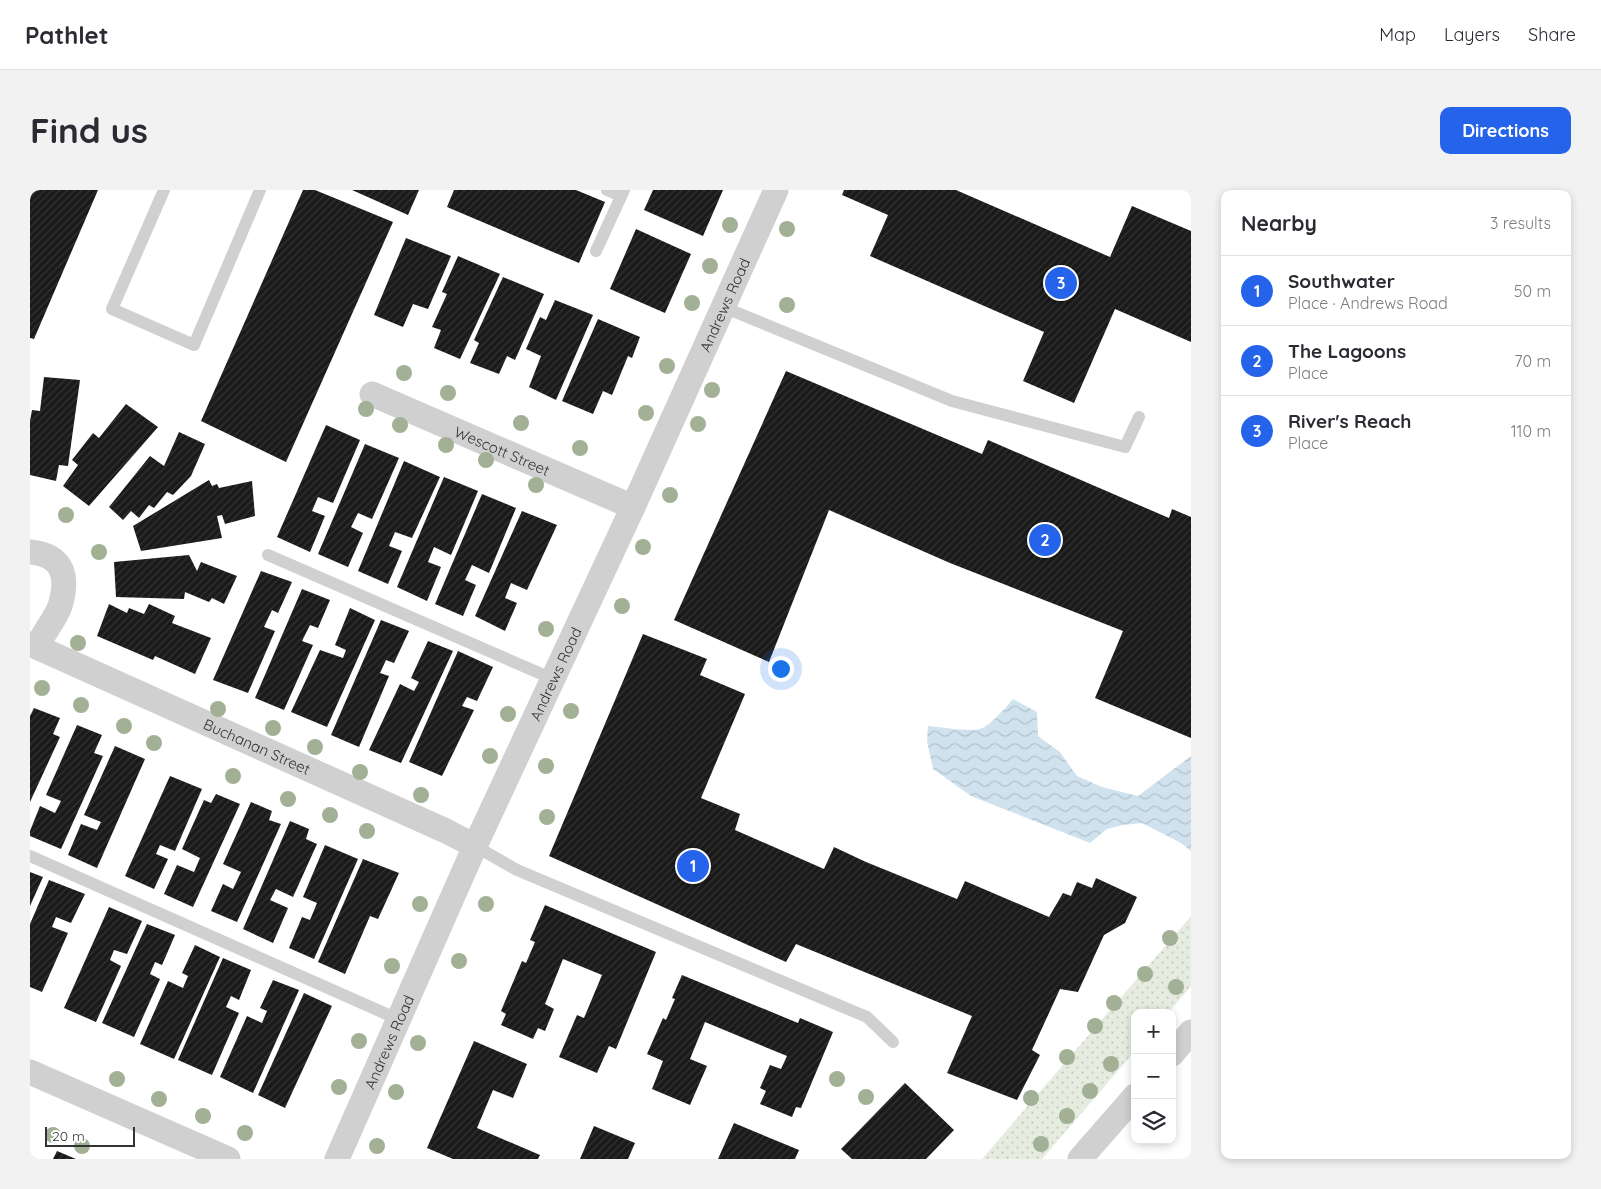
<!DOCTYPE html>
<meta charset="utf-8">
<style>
body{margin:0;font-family:Quicksand,sans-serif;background:#f2f2f3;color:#2b2b33}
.controls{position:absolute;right:15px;bottom:15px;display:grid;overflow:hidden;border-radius:10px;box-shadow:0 2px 8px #0003}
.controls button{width:45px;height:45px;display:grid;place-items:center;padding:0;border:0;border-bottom:1px solid #e1e1e2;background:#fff;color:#2b2b33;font:25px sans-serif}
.scale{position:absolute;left:15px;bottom:12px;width:90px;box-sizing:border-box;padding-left:5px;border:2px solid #333;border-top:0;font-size:14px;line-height:18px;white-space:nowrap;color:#333;-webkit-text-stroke:4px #fff;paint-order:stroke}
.you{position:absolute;left:750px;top:478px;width:18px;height:18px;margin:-12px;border:4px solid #fff;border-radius:50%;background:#1a73e8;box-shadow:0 0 0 8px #1a73e833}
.badge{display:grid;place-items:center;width:32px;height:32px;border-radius:50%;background:#2563eb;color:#fff;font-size:16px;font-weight:700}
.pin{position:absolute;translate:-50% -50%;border:2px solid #fff;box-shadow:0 1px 5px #0006}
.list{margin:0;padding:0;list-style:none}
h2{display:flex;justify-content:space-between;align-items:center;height:65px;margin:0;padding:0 20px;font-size:21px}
h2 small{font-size:16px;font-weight:400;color:#7c7c81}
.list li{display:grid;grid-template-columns:32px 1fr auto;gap:15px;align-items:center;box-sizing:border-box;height:70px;padding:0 20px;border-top:1px solid #e1e1e2}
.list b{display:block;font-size:19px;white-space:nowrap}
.list p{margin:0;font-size:16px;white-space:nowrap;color:#7c7c81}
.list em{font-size:16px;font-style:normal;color:#7c7c81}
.icon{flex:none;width:28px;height:28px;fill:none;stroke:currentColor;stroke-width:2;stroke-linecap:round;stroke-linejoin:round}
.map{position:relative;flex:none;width:1161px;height:969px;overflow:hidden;border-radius:10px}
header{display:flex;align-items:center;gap:30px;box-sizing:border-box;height:70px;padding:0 25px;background:#fff;border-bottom:1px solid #e1e1e2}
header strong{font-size:24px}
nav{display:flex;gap:28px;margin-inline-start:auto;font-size:18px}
.intro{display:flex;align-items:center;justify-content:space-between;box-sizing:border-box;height:120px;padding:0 30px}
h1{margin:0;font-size:35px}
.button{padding:12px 22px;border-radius:10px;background:#2563eb;color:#fff;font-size:18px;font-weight:700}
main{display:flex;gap:30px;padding:0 30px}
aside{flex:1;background:#fff;border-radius:10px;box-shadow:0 2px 8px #0003}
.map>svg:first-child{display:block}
.park{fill:url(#park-dots)}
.water{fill:url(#water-waves)}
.building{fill:url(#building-hatch)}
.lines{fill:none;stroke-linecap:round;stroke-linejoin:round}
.lane{stroke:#d0d0d0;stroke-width:12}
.street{stroke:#d0d0d0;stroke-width:25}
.tree{fill:#a2b095}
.labels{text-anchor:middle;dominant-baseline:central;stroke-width:5;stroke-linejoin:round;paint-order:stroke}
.street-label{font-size:15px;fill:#333;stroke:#fff}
</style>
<header>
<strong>Pathlet</strong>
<nav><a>Map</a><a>Layers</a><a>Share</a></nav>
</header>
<div class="intro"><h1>Find us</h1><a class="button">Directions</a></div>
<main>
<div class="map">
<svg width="1161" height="969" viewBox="0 0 1161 969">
<defs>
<pattern id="park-dots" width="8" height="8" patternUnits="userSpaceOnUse" patternTransform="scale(1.25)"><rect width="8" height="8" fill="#e6ecdf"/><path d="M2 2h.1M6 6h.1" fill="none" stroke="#c6cbc0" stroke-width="1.8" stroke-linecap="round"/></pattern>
<pattern id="water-waves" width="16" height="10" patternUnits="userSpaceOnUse" patternTransform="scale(1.25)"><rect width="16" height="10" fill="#cfe2ee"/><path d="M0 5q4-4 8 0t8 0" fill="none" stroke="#b2c2cd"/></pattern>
<pattern id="building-hatch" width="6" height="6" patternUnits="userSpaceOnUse" patternTransform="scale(1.25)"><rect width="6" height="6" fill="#1a1a1a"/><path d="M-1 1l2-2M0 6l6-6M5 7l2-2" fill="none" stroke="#333"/></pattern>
</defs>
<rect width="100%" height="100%" fill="#fff"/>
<path class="park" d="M 1161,726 L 1161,796 L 1138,823 L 1105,823 L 1105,861 L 1012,969 L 952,969 Z"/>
<path class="water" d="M 983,509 L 1007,522 L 1008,546 L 1030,562 L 1047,586 L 1072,597 L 1108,606 L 1161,566 L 1161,661 L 1151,653 L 1112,633 L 1093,635 L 1077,639 L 1060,653 L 941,606 L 903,579 L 897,551 L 898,536 C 909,537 941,542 950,539 C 960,536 976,517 983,509 Z"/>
<path class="building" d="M 0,0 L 68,0 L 4,149 L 0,148 Z
M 273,0 L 285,0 L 363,32 L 256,272 L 171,231 Z
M 322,0 L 389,0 L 378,25 Z
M 424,0 L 546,0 L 575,12 L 549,73 L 417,17 Z
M 623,0 L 693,0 L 673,46 L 614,20 Z
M 814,0 L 926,0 L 1080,67 L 1102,16 L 1161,41 L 1161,152 L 1085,119 L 1044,213 L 993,191 L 1014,142 L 840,66 L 858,25 L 812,5 Z
M 606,39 L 661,64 L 635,123 L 580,99 Z
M 376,48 L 421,66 L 398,119 L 383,114 L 373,137 L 344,125 Z
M 428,66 L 470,84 L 430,169 L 404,158 L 411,140 L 402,137 L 417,104 L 412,102 Z
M 473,87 L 514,104 L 485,170 L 477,166 L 469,184 L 440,173 L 449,153 L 444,150 Z
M 525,110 L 563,125 L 526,210 L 499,197 L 511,166 L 496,159 L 510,127 L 516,130 Z
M 568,129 L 610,147 L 602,168 L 598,166 L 582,205 L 573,201 L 563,224 L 532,211 Z
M 756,181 L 952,264 L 958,250 L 1139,328 L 1142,319 L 1161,327 L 1161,548 L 1065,508 L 1093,441 L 920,373 L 799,320 L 739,472 L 644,430 Z
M 14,187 L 50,190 L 38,276 L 29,275 L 26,291 L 0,285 L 0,231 L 2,220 L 10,221 Z
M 96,214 L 128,237 L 59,316 L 33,296 L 48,275 L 42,270 L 63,243 L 69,248 Z
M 296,235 L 330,250 L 303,313 L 288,307 L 282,321 L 295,326 L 280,362 L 247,347 Z
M 149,242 L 175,254 L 161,286 L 143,305 L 137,302 L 124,318 L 119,315 L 109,328 L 101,321 L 93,330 L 79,317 L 120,266 L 134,276 Z
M 335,254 L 369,268 L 342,329 L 328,323 L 321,337 L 333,343 L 318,377 L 288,364 Z
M 374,271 L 410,287 L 382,348 L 365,342 L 359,356 L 372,361 L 358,394 L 328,381 Z
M 414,287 L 448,301 L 421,365 L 404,357 L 398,372 L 411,377 L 397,411 L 367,397 Z
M 179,290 L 182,296 L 187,294 L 189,298 L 222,291 L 225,326 L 195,334 L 192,325 L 187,326 L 192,348 L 111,361 L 103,336 Z
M 452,304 L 486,318 L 459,383 L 442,375 L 435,390 L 446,395 L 433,426 L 405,414 Z
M 492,321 L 527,335 L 497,400 L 481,393 L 475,408 L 487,413 L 475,441 L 445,426 Z
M 159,365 L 167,381 L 171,372 L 207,386 L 194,414 L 182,408 L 179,412 L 155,402 L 154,409 L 86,407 L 84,372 Z
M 231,381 L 262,392 L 248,423 L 242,420 L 234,437 L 245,441 L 218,503 L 183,490 Z
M 272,399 L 300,410 L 288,438 L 280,435 L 272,451 L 283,455 L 254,520 L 225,508 Z
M 79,414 L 97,423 L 99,418 L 114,424 L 119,414 L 145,426 L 142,433 L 181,448 L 165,484 L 125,466 L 123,470 L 67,446 Z
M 320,418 L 345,430 L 297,537 L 261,522 L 290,460 L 313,468 L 316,460 L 305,455 Z
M 351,430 L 379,441 L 364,473 L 356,470 L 350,483 L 359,486 L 329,557 L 301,545 Z
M 613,444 L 677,469 L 670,485 L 715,504 L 671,608 L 710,624 L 705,640 L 794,679 L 804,657 L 836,672 L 927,709 L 935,691 L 1019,727 L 1033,703 L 1041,706 L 1047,692 L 1062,698 L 1066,688 L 1107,707 L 1095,733 L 1074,745 L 1048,802 L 1030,799 L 1002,860 L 1010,865 L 987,910 L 917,883 L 942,826 L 766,754 L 756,772 L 519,666 Z
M 398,451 L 423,461 L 371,573 L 339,560 L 370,494 L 384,501 L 389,492 L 381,488 Z
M 428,461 L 463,477 L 447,511 L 437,507 L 432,516 L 444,520 L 412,586 L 379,572 Z
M 4,518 L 30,528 L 23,544 L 30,547 L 0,612 L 0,526 Z
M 47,535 L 72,545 L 64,563 L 73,566 L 31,659 L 0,646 L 0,641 L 10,616 L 25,623 L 31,611 L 16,605 Z
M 85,556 L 115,569 L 67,678 L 38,665 L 51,634 L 67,640 L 71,632 L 54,625 Z
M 140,586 L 172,599 L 145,661 L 130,655 L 126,664 L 138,669 L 124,699 L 95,686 Z
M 186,604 L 210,614 L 163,717 L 134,704 L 147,675 L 164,682 L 170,668 L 152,659 L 174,610 L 181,613 Z
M 221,612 L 242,621 L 239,630 L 251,634 L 207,732 L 181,721 L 193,694 L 203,699 L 211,682 L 193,674 Z
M 260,631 L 279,639 L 276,649 L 287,654 L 263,707 L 246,699 L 240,710 L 258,718 L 243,753 L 213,739 Z
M 295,655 L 328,669 L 284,769 L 259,758 L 272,727 L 280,730 L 287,713 L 273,707 Z
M 333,669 L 369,683 L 348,729 L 340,726 L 315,784 L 288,772 Z
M 0,682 L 13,687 L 0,716 Z
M 19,690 L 55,704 L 41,733 L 26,727 L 22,737 L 38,743 L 12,802 L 0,797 L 0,734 Z
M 515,715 L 626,762 L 586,859 L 579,856 L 567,883 L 529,867 L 547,825 L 554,828 L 572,785 L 533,769 L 515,814 L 524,819 L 515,841 L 508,838 L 503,849 L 471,835 L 476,824 L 471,821 L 492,771 L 496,773 L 505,752 L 500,750 Z
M 79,717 L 112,731 L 97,764 L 84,760 L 80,770 L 91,776 L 66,832 L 34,818 Z
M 117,734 L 145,745 L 132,775 L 125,772 L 120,784 L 130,789 L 104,847 L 72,833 Z
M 165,755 L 190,767 L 144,869 L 110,854 L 138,791 L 153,798 L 158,786 L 152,783 Z
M 193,768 L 221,780 L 209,810 L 201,806 L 196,817 L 209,823 L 182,885 L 148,870 Z
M 652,785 L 768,833 L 770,828 L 803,842 L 771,918 L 766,917 L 762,927 L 730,914 L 736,901 L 730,898 L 740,875 L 751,879 L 757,866 L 675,832 L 660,869 L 677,876 L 660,915 L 622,899 L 633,871 L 617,864 L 633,828 L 636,830 L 645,809 L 642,808 Z
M 243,790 L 269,800 L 223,903 L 190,887 L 217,826 L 232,833 L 237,821 L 230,818 Z
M 274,803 L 302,816 L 255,918 L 228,905 Z
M 444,851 L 497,874 L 483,908 L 463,900 L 447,938 L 510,965 L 508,969 L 423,969 L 397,958 Z
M 875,893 L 924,940 L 896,969 L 822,969 L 811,959 Z
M 704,933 L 769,960 L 765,969 L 688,969 Z
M 564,936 L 605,953 L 598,969 L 550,969 Z
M 27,961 L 46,969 L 23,969 Z"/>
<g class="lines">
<path class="lane" d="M 134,0 L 82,119 L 164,155 L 230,0
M 577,0 L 591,6
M 566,61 L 594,0
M 693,117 L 922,211 L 1095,257 L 1109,227
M 238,365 L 523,489
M 445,656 L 487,680 L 837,827 L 863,852
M 0,666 L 370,830"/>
<g class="street">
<path id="s1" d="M 342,204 L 603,317"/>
<path d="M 0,362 C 33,365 39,386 30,416 C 25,430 13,443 7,457"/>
<path id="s2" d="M 0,454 L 416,641 L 445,656"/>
<path d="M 1142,864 L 1161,842"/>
<path d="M 0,882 L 198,969"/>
<path id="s3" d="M 307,969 L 445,656 L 603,317 L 746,0"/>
<path d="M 1050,969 L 1105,906"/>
</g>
</g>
<g class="tree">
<circle cx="700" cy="35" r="8"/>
<circle cx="757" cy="39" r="8"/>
<circle cx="680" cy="76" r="8"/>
<circle cx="662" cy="113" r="8"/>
<circle cx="757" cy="115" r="8"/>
<circle cx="637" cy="176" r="8"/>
<circle cx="374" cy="183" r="8"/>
<circle cx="682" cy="200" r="8"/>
<circle cx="418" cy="203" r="8"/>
<circle cx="336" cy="219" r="8"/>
<circle cx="616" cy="223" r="8"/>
<circle cx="491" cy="233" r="8"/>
<circle cx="668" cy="234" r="8"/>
<circle cx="370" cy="235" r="8"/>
<circle cx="416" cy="255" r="8"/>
<circle cx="550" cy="258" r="8"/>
<circle cx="456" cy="270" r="8"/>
<circle cx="506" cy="295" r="8"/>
<circle cx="640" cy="305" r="8"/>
<circle cx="36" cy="325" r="8"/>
<circle cx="613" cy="357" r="8"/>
<circle cx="69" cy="362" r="8"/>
<circle cx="592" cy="416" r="8"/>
<circle cx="516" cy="439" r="8"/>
<circle cx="48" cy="453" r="8"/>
<circle cx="12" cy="498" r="8"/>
<circle cx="51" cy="515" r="8"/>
<circle cx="188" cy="519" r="8"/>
<circle cx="541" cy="521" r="8"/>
<circle cx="478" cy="524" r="8"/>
<circle cx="94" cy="536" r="8"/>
<circle cx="243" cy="538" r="8"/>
<circle cx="124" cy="553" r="8"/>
<circle cx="285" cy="557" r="8"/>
<circle cx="460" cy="566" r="8"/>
<circle cx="516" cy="576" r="8"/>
<circle cx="330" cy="582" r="8"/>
<circle cx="203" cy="586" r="8"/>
<circle cx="391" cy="605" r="8"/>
<circle cx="258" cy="609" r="8"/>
<circle cx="300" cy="625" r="8"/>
<circle cx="517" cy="627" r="8"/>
<circle cx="337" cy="641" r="8"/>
<circle cx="390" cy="714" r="8"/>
<circle cx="456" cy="714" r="8"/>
<circle cx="1140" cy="748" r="8"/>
<circle cx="429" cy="771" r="8"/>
<circle cx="362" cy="776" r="8"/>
<circle cx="1115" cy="784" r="8"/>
<circle cx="1146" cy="797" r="8"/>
<circle cx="1084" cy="813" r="8"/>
<circle cx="1065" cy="836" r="8"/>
<circle cx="329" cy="851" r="8"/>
<circle cx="388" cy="853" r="8"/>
<circle cx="1037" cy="867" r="8"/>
<circle cx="1081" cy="874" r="8"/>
<circle cx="87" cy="889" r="8"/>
<circle cx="807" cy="889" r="8"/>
<circle cx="309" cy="897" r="8"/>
<circle cx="1060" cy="901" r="8"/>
<circle cx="366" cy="902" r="8"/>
<circle cx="836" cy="907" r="8"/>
<circle cx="1001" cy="908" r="8"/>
<circle cx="129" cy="909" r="8"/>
<circle cx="173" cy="926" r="8"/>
<circle cx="1037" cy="926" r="8"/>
<circle cx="215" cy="943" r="8"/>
<circle cx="23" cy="945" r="8"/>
<circle cx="1011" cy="954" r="8"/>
<circle cx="52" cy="956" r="8"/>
<circle cx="347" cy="956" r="8"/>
</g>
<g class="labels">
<g class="street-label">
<text stroke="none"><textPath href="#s3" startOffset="938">Andrews Road</textPath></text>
<text stroke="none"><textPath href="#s1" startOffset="142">Wescott Street</textPath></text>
<text stroke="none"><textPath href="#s3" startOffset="532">Andrews Road</textPath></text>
<text stroke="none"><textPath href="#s2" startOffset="249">Buchanan Street</textPath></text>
<text stroke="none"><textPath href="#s3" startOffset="128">Andrews Road</textPath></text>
</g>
</g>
</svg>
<div class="controls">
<button>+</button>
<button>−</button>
<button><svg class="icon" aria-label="layers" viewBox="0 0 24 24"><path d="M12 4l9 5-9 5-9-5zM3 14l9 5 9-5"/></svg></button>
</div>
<div class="scale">20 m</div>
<div class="you"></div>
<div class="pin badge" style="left:663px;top:676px">1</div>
<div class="pin badge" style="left:1015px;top:350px">2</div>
<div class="pin badge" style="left:1031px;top:93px">3</div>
</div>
<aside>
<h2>Nearby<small>3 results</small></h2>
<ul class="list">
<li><span class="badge">1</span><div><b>Southwater</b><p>Place · Andrews Road</p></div><em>50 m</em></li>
<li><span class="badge">2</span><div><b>The Lagoons</b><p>Place</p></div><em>70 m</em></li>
<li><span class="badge">3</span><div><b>River's Reach</b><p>Place</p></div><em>110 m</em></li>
</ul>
</aside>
</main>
